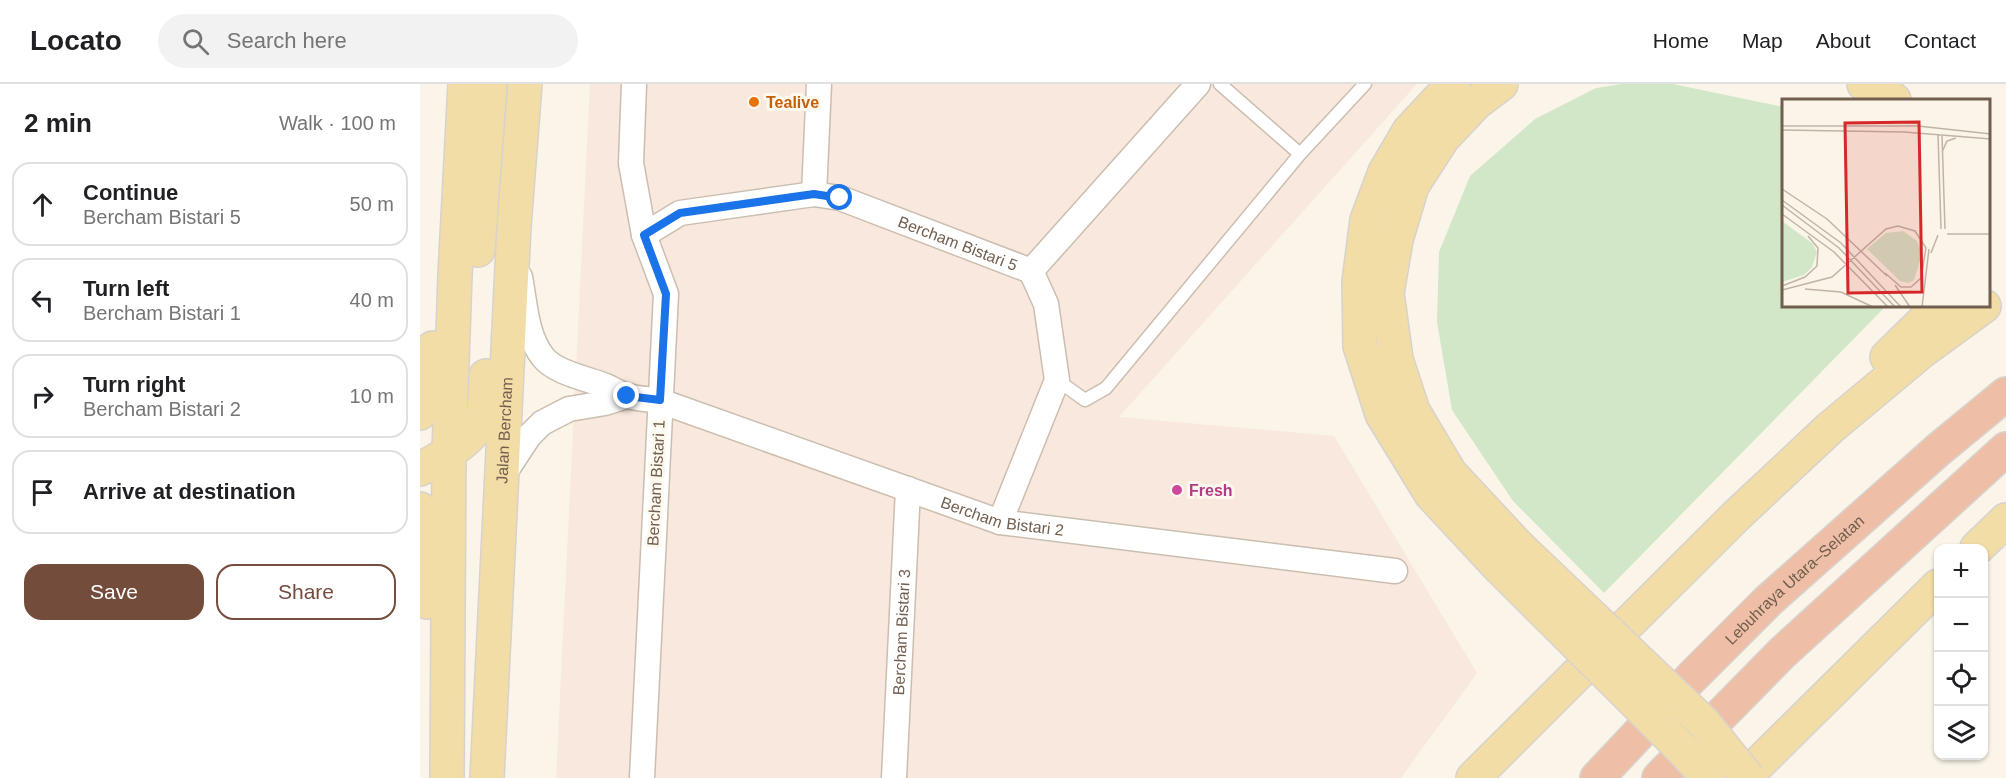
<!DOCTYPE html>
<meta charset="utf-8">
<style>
body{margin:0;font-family:Helvetica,sans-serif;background:#f2f2f2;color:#202124}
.controls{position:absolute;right:18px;bottom:18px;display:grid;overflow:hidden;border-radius:12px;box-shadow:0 2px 4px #0004}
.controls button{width:54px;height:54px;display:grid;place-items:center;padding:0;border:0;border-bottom:2px solid #e0e0e0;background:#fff;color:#202124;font:30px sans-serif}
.stop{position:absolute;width:18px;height:18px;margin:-14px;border:4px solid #1a73e8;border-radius:50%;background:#fff}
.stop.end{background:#1a73e8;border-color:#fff;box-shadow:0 2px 6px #0008}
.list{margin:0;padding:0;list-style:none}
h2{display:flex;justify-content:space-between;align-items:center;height:78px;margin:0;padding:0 24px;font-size:26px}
h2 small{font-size:20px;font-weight:400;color:#757577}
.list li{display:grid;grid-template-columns:39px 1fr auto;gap:18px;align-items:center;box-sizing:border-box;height:84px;margin:0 12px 12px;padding:0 12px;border:2px solid #e0e0e0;border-radius:18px}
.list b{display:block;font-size:22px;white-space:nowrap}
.list p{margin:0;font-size:20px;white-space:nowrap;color:#757577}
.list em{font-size:20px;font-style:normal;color:#757577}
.actions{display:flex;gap:12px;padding:18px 24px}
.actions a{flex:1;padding:14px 0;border:2px solid #734c3c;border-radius:18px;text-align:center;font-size:21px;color:#734c3c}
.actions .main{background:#734c3c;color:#fff}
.icon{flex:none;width:33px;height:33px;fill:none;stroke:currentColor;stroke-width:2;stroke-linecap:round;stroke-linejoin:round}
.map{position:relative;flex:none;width:1586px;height:694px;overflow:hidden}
header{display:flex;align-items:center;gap:36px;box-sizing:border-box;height:84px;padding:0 30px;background:#fff;border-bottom:2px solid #e0e0e0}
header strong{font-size:28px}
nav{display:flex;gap:33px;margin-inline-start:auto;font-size:21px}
.search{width:420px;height:54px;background:#f2f2f2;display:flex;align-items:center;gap:15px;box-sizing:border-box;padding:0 21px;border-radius:33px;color:#757577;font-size:22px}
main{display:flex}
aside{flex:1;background:#fff}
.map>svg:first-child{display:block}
.commercial{fill:#f9e8dd}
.green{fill:#d2e7c8}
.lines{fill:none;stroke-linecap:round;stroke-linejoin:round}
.lane-casing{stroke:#ccbeaf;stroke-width:15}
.street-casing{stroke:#ccbeaf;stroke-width:27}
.primary-casing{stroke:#d8d2ce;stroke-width:36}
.highway-casing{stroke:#d8d2ce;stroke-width:36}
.lane{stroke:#fff;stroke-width:12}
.street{stroke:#fff;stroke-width:24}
.primary{stroke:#f2dda7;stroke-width:33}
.highway{stroke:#eebfa6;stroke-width:33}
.primary-bridge-casing{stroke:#d8d2ce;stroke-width:36;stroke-linecap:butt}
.primary-bridge{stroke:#f2dda7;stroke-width:33}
.route{stroke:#1a73e8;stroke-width:8}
.food-dot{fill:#e8710a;stroke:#fdf9ef;stroke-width:2}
.hotel-dot{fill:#d1479c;stroke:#fdf9ef;stroke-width:2}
.labels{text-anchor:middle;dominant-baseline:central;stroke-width:6;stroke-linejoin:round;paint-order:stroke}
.food-label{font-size:16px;font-weight:bold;fill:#c56008;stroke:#fdf9ef;text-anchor:start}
.street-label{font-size:16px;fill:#725e4f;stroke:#fdf9ef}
.hotel-label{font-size:16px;font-weight:bold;fill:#b23c85;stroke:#fdf9ef;text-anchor:start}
.inset-road{fill:none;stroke:#c0b4a6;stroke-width:1.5}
.view{fill:#d62828;fill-opacity:0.15;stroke:#d62828;stroke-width:3}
.inset-edge{fill:none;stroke:#725e4f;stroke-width:3}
</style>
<header>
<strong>Locato</strong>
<div class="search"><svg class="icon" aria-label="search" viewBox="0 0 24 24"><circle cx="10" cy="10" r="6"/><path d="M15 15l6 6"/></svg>Search here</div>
<nav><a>Home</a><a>Map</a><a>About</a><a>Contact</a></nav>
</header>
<main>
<aside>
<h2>2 min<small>Walk · 100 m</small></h2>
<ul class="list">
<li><svg class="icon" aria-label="ahead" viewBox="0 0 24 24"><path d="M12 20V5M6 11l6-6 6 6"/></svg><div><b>Continue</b><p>Bercham Bistari 5</p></div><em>50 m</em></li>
<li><svg class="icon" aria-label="left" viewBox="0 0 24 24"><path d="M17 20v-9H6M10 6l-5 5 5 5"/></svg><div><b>Turn left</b><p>Bercham Bistari 1</p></div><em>40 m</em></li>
<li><svg class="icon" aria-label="right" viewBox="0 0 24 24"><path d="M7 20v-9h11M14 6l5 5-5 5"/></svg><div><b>Turn right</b><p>Bercham Bistari 2</p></div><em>10 m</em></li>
<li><svg class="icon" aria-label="arrive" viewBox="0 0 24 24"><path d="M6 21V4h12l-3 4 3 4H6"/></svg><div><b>Arrive at destination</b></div></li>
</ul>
<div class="actions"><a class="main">Save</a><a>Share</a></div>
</aside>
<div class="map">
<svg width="1586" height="694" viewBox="0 0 1586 694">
<rect width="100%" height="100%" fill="#faf5e8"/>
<path class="commercial" d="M 170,0 L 997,0 L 699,333 L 914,352 L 1057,589 L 981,694 L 136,694 Z"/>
<path class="green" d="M 1202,0 L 1253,0 L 1364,23 L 1364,222 L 1466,222 L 1184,509 L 1093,417 L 1032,326 L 1017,238 L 1019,168 L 1050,92 L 1115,35 L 1176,4 Z"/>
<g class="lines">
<defs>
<path id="lane" d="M 800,0 L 880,70
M 637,296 L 665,316 L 686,304 L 880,70 L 945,0"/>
<g id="street">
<path d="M 214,0 L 211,79 L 224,151 L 246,210 L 222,694"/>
<path d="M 394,110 L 399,0"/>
<path id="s1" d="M 224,151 L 260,129 L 394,110 L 420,114 L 611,187 L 778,0"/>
<path id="s2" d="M 100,193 C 105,219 106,252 123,273 C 135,289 169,295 186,302 C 193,305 200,310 208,312 C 218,315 229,315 240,317 L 580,438 L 975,487"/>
<path d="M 82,393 L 109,352 L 122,339 L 149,325 L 185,319 L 207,312"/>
<path d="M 580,438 L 637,296 L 626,220 L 611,187"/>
<path id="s3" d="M 474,694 L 488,405"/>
</g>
<g id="primary">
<path d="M 1033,0 L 989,47 L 965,88 L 947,136 L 939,198 L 940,262 L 962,330 L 1011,410 L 1078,482"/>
<path d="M 1081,0 L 1057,18 L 1023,54 L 992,102 L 976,156 L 967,209 L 976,275 L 993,327 L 1030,389 L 1098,462"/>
<path d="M 1444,0 L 1464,9 L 1474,16"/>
<path d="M 58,166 L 70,0"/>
<path d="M 1467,273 L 1519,222"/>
<path d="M 0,329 C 12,306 12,289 13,264"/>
<path d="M 0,385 C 19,376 58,353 63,331 C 66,318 65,305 66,292"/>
<path d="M 0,425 L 5,439 L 7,518"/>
<path d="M 1557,464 L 1586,436"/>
<path d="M 27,694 L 29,367 L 35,191 L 45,0"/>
<path id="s4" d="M 67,694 L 94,142 L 105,0"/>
<path d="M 1053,694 L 1316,432 L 1410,344 L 1501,268 L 1564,222"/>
<path d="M 1324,694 L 1518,502"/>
</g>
<g id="highway">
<path id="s5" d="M 1177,694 L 1272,593 L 1349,516 L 1518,366 L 1586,310"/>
<path d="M 1239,694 L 1362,569 L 1586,365"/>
</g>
</defs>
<use href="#lane" class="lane-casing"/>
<use href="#street" class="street-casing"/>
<use href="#primary" class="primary-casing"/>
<use href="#highway" class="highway-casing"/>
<use href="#lane" class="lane"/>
<use href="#street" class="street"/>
<use href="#primary" class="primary"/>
<use href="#highway" class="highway"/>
<defs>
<path id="primary-bridge" d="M 1098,462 L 1284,639 L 1328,694
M 1078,482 L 1262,665 L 1288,694"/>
</defs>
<use href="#primary-bridge" class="primary-bridge-casing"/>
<use href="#primary-bridge" class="primary-bridge"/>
</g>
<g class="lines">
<path class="route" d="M 207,312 L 240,316 L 246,210 L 224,151 L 260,129 L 394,110 L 420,114"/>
</g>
<circle class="food-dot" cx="334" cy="18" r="6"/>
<circle class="hotel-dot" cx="757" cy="406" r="6"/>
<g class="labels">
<g class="food-label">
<text x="346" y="18">Tealive</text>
</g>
<g class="street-label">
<text stroke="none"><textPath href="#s1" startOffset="330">Bercham Bistari 5</textPath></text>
<text stroke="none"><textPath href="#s4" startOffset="348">Jalan Bercham</textPath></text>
<text transform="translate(236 399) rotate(-87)">Bercham Bistari 1</text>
<text stroke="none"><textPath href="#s2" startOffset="573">Bercham Bistari 2</textPath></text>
<text stroke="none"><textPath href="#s5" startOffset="280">Lebuhraya Utara–Selatan</textPath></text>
<text stroke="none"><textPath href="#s3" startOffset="146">Bercham Bistari 3</textPath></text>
</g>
<g class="hotel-label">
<text x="769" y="406">Fresh</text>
</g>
</g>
<g transform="translate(1362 15)">
<rect width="208" height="208" fill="#faf5e8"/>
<path d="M 0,122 L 31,145 L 35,153 L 30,168 L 22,176 L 0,183 ZM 121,132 L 135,142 L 140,155 L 132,181 L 126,184 L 118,182 L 85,150 L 104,134 Z" fill="#d2e7c8"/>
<path class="inset-road" d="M 0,27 L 136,27 L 209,35M 0,31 L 122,33 L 209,40M 156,35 L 159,130M 160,36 L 163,130M 160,53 L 165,42 L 174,39M 0,90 L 45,120 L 105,177M 0,101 L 59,144 L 119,208M 0,106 L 57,149 L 113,208M 0,115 L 52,153 L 106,208M 165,135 L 209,135M 149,154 L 156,136M 113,186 L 128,208M 0,187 L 23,178 L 35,167 L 36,149 L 26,137M 23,190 L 59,193 L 91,208M 0,191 L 50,178 L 104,130 L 116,127 L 133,132 L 144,149 L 139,179 L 129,188 L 119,188 L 103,174M 140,208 L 147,150"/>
<path class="view" d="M 137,23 L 140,193 L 66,194 L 63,24 Z"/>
<rect width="208" height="208" class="inset-edge"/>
</g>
</svg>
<div class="controls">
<button>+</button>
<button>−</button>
<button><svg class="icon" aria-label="locate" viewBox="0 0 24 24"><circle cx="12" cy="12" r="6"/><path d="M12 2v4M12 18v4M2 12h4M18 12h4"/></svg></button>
<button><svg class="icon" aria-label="layers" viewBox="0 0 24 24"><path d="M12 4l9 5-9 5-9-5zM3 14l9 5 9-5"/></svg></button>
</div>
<div class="stop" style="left:420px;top:114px"></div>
<div class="stop end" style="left:207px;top:312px"></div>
</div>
</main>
